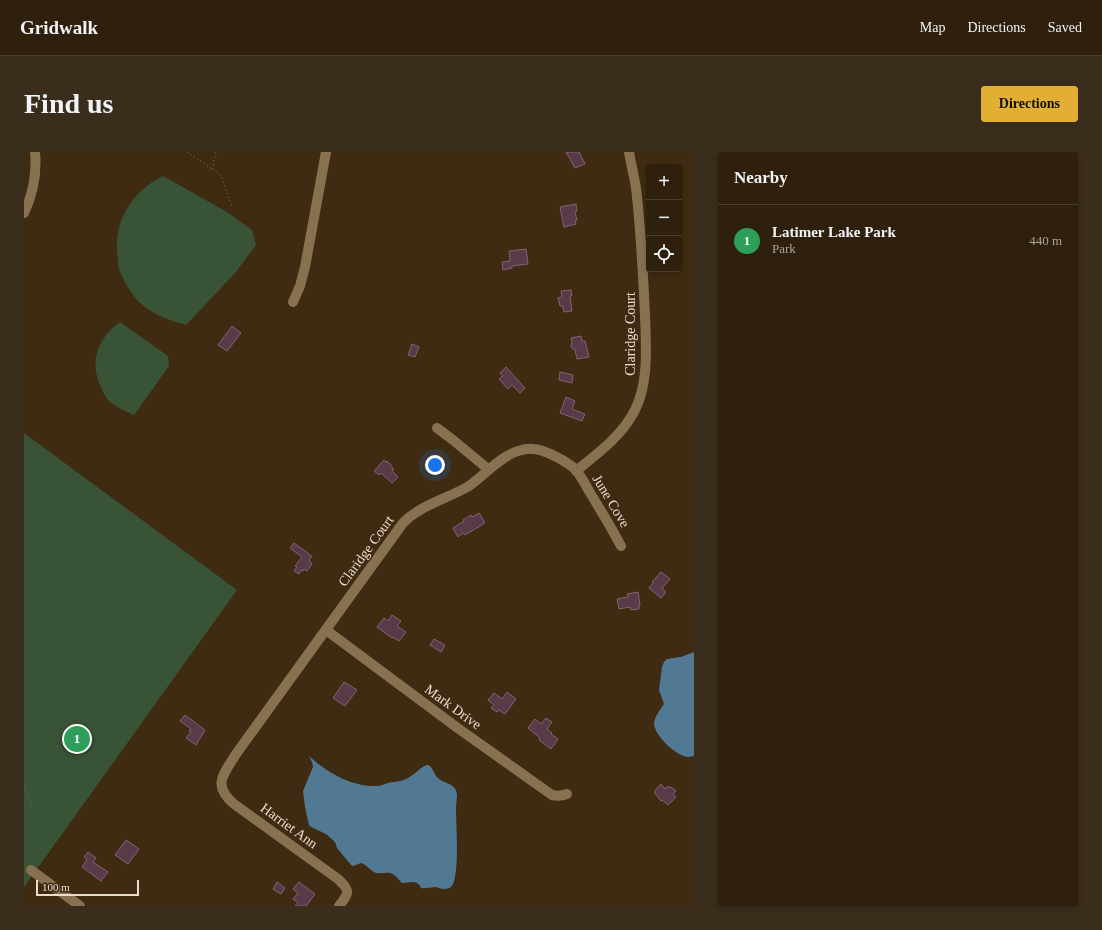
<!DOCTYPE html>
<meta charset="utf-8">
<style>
body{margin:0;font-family:Georgia,serif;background:#3b2d1c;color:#f1f3f6}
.controls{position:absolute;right:12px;top:12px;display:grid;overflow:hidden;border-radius:4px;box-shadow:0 2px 6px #0003}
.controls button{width:36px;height:36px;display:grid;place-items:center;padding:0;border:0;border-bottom:1px solid #4a3e2e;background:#2f200e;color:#f1f3f6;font:20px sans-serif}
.scale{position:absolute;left:12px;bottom:10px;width:103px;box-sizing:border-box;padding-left:4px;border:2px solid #eaddce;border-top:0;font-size:11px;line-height:14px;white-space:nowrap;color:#eaddce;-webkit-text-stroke:3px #3f2b12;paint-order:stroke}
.you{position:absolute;left:411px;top:313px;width:14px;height:14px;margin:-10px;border:3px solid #fff;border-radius:50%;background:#1a73e8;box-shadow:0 0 0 6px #1a73e833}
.badge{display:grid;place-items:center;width:26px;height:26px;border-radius:50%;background:#e2af34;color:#fff;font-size:13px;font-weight:700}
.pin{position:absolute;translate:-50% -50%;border:2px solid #fff;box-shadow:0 1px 4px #0006}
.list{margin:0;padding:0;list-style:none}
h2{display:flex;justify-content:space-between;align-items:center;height:52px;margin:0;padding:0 16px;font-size:17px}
h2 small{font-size:13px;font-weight:400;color:#a7a39e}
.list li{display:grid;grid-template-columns:26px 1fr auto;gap:12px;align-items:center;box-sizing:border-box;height:72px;padding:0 16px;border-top:1px solid #4a3e2e}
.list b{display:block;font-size:15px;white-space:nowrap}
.list p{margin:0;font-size:13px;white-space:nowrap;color:#a7a39e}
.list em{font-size:13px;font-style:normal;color:#a7a39e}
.icon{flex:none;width:22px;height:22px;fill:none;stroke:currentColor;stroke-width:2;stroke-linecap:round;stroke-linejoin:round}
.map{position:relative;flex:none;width:670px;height:754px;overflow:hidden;border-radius:4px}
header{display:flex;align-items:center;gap:24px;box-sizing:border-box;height:56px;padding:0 20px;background:#2f200e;border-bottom:1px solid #4a3e2e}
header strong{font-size:19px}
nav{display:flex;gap:22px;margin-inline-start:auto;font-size:14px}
.intro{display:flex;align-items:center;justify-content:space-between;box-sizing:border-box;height:96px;padding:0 24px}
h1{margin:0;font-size:28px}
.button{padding:10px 18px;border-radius:4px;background:#e2af34;color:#111;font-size:14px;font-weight:700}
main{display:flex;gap:24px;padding:0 24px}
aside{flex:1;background:#2f200e;border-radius:4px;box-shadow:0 2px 6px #0003}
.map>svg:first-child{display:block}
.green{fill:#395336}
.water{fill:#527994}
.building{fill:#593a49;stroke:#846271}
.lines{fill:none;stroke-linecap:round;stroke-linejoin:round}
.path{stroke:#897864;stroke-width:1;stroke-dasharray:1 3;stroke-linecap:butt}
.minor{stroke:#877151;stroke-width:10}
.labels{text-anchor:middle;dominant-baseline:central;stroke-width:3;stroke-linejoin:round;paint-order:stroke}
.street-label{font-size:14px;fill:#eaddce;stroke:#3f2b12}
</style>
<header>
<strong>Gridwalk</strong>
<nav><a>Map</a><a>Directions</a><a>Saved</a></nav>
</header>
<div class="intro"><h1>Find us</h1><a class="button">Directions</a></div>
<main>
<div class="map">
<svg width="670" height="754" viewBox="0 0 670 754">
<rect width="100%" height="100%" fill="#3f2b12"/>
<path class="green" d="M 139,24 L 203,60 L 228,78 L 232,93 L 212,120 L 162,173 C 145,168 129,163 115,150 C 110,145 105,137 101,130 C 100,127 97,123 96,119 C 94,115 94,111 94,107 C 88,71 107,40 139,24 Z
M 96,170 L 144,204 L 145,214 L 110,263 C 101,259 92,255 85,249 C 81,245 78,238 76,233 C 65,208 75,185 96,170 Z
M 0,281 L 213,438 L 0,735 Z"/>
<path class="water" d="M 670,500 L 670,604 C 668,604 666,605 664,605 C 652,604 631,584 630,572 C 630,565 636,558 640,552 L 635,538 L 638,515 L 640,510 L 643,507 L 657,505 Z
M 285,604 C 302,620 328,635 352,634 C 357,634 360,632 364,631 C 373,629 379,630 387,624 C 391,622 400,612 404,613 C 409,615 410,622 413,625 C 419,632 431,630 433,642 C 433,647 432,652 432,657 C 432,671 436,727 427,735 C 426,736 423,737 421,737 C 418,737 415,736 412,735 C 407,735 402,737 397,736 C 393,727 386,731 378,731 C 374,727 371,722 366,721 C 360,720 355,723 350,720 C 345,717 343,713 337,711 L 329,714 L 327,713 L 313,696 L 311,690 L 302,682 L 287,675 L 285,673 L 281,655 L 279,639 L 289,615 L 288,610 Z"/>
<path class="building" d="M 542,0 L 555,0 L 561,12 L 551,16 Z
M 552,52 L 553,59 L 551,60 L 553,68 L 551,69 L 552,72 L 540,75 L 536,55 Z
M 502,97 L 504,112 L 488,114 L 488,116 L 479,118 L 478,110 L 486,109 L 485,99 Z
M 547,138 L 548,144 L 546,144 L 548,159 L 540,160 L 539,154 L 536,154 L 534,146 L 538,145 L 537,139 Z
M 208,174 L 217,181 L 203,199 L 194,193 Z
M 557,184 L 558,189 L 561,189 L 565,205 L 553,207 L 551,198 L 548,196 L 547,193 L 548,191 L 547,186 Z
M 388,192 L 395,195 L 391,205 L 384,203 Z
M 482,215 L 501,236 L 496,241 L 488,233 L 484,237 L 475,227 L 479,224 L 476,221 Z
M 536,220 L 549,223 L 548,231 L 535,228 Z
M 542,245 L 551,249 L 548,257 L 561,262 L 558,269 L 536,261 Z
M 360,308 L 362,310 L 363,309 L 367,313 L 367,314 L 370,317 L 368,319 L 374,325 L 368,331 L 357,321 L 355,323 L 350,319 Z
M 455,361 L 461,371 L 441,383 L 439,381 L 434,385 L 429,376 L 440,369 L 439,368 L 447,363 L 448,365 Z
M 270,391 L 288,404 L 285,408 L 288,412 L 283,419 L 280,417 L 279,419 L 277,418 L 275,422 L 270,419 L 273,415 L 271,414 L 278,405 L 266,396 Z
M 637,420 L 646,427 L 638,436 L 642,440 L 637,446 L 625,436 L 629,431 L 628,430 Z
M 614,440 L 616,453 L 615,453 L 615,457 L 607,458 L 606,455 L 595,457 L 593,447 L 604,445 L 603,442 Z
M 368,463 L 377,469 L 373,474 L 382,480 L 375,489 L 368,485 L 368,486 L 353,475 L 360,466 L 364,469 Z
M 410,487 L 421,493 L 417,500 L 406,493 Z
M 320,530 L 333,538 L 321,554 L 309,546 Z
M 483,540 L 492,547 L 481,562 L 475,558 L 473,560 L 467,556 L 470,553 L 464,548 L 470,541 L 478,547 Z
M 161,563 L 181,578 L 172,593 L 162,586 L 167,580 L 165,579 L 167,577 L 156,569 Z
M 522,566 L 528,570 L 523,577 L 528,581 L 527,582 L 534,587 L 527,597 L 515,588 L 516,586 L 504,576 L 511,567 L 517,572 Z
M 637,632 L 641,637 L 644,634 L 646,636 L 647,635 L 652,639 L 649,642 L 652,645 L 644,653 L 638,648 L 637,649 L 630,640 Z
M 102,688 L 115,697 L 104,712 L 91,703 Z
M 64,700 L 72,706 L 69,710 L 84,720 L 77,729 L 58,715 L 63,707 L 60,705 Z
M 253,730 L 261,736 L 257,742 L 249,737 Z
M 275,730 L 291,742 L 282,754 L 271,754 L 274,750 L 269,747 L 274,741 L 269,737 Z"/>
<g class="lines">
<path class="path" d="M 163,0 L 197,23 L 208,55
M 188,17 L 192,0
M 0,635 L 8,654"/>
<path class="minor" d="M 0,61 C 9,42 13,21 11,0
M 269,150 L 276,134 L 281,115 L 302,0
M 413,276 L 429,288 L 464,317
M 552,319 C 574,301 598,284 611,258 C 625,230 622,194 621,163 C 619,120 617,78 612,36 C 610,24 607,12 605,0
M 302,478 L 435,577 L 528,643 C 533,644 538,644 543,642
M 7,718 L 56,754
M 315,754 C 325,741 327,739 314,727 L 210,652 C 188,633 199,623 212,602 L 379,371 C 396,353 423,347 445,334 C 461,323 472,308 491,300 C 497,298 503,296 509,297 C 520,297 544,310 552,318 C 557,324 561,332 565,339 C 576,357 587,375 597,394"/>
</g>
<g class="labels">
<g class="street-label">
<text transform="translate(606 182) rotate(-90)">Claridge Court</text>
<text transform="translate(587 349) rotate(59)">June Cove</text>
<text transform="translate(342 399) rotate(-54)">Claridge Court</text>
<text transform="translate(429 555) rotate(36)">Mark Drive</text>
<text transform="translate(265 674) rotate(36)">Harriet Ann</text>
</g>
</g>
</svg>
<div class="controls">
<button>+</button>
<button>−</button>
<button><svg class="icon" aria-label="locate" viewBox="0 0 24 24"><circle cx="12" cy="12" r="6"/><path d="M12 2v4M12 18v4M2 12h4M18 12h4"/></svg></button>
</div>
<div class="scale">100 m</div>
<div class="you"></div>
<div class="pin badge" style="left:53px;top:587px;background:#2e9e5b">1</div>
</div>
<aside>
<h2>Nearby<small></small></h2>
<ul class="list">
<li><span class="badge" style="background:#2e9e5b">1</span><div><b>Latimer Lake Park</b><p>Park</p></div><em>440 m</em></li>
</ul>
</aside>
</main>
